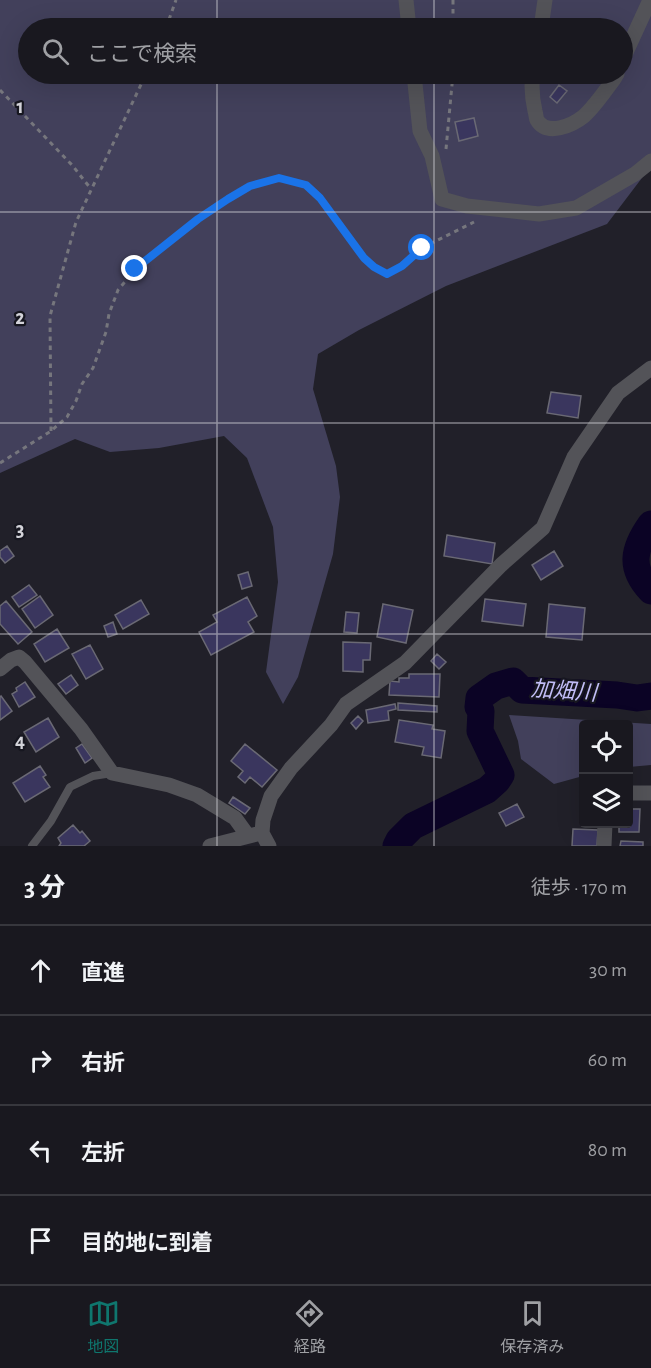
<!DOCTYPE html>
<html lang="ja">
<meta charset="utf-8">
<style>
body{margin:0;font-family:"Alegreya Sans","Noto Sans JP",sans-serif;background:#222128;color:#f1f3f6}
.controls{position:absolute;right:18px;bottom:18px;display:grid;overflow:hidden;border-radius:6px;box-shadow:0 6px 24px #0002}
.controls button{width:54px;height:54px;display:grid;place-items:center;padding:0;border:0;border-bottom:2px solid #37373d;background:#19181f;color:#f1f3f6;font:30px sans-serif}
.stop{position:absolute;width:18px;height:18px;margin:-14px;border:4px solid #1a73e8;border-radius:50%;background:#fff}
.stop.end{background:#1a73e8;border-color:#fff;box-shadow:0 2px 6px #0008}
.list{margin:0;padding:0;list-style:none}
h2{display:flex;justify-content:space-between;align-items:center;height:78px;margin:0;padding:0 24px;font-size:26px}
h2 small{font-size:20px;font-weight:400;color:#9fa0a4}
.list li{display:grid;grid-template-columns:39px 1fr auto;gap:18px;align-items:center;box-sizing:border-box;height:90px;padding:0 24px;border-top:2px solid #37373d}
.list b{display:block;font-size:22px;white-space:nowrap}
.list em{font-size:20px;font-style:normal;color:#9fa0a4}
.icon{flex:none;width:33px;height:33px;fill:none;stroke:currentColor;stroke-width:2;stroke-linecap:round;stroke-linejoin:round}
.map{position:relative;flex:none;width:651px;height:846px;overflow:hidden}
.search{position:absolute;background:#19181f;box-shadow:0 6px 24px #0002;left:18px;right:18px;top:18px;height:66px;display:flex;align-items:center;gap:15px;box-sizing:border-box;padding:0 21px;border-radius:33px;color:#9fa0a4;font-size:22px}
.sheet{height:438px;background:#19181f}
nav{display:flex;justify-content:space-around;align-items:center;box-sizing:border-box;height:84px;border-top:2px solid #37373d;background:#19181f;font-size:16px;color:#9fa0a4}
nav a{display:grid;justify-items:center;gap:3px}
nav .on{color:#0f766e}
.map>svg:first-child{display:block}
.green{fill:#42405b;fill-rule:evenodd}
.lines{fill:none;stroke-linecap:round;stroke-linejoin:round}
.river{stroke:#0b0325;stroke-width:27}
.building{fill:#3a365e;stroke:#6a6974;stroke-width:1.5}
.path{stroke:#76767d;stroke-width:3;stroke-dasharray:4.5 4.5;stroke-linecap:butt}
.lane{stroke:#535358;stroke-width:8}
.street{stroke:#535358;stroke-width:15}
.route{stroke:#1a73e8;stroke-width:8}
.grid{fill:none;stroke:#d3d3d9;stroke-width:1.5;stroke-opacity:0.55}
.labels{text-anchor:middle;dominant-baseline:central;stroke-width:4.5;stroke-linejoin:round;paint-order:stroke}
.water-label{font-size:22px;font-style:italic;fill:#c2bef7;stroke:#171720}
.grid-label{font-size:20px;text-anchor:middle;font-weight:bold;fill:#d3d3d9;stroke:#171720;stroke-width:4.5;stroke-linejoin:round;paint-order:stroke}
</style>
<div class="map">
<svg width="651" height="846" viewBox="0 0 651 846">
<rect width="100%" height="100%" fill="#212029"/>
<path class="green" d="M 0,0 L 651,0 L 651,166 L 607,224 L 446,286 L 359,330 L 318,354 L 313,389 L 336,466 L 340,497 L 333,554 L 298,677 L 283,704 L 266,672 L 278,582 L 273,527 L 247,458 L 224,436 L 159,448 L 110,452 L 75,439 L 0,473 ZM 28,28 L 622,28 L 622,74 L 28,74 Z
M 509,715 L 651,724 L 651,765 L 629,767 L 628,724 L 584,724 L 583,776 L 554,784 L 521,759 L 518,741 Z"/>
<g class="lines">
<path class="river" d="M 651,524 C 633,549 629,568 651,591
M 396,846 L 399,840 L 413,826 L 487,790 L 497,781 L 501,775 L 480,731 L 481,711 L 478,707 L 479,698 L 496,686 L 513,681 L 522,690 L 617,695 L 637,698 L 651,696"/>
</g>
<path class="building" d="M 559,85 L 567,91 L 557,103 L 550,97 Z
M 474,118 L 478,136 L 459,141 L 455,122 Z
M 551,392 L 581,396 L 578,418 L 547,413 Z
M 447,535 L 495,543 L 492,564 L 444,556 Z
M 7,546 L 14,556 L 5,563 L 0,557 L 0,551 Z
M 554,551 L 563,566 L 541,580 L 532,565 Z
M 248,572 L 252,586 L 242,589 L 238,575 Z
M 29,585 L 37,595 L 19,607 L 12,597 Z
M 40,596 L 53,615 L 35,628 L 22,609 Z
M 247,597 L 257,616 L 248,622 L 254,632 L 211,655 L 199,632 L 217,622 L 213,615 Z
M 485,599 L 526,604 L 523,626 L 482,621 Z
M 141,600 L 149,614 L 123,629 L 115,615 Z
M 6,601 L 32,632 L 18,644 L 0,624 L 0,606 Z
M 383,604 L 413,610 L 406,643 L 377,637 Z
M 549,604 L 585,608 L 582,640 L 546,637 Z
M 346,612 L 359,613 L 357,633 L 344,632 Z
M 113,622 L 117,634 L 108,637 L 104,626 Z
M 57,629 L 69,648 L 45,662 L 34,644 Z
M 343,642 L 371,643 L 370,660 L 363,660 L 363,672 L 343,671 Z
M 90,645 L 103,669 L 86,679 L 72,654 Z
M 437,654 L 446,662 L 439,669 L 431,661 Z
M 409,674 L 440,674 L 439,697 L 389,695 L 390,681 L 399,682 L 399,678 L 409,678 Z
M 71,675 L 78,685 L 66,694 L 58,684 Z
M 25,682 L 35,697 L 19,707 L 12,694 L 17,691 L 16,688 Z
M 1,696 L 12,711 L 0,720 L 0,697 Z
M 398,703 L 437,706 L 437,712 L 398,710 Z
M 395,704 L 396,709 L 388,711 L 389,720 L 368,723 L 366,710 Z
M 358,716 L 363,721 L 356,729 L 351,723 Z
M 48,718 L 59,737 L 36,752 L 24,732 Z
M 399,720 L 433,725 L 432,729 L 445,731 L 441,758 L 422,755 L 424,747 L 395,742 Z
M 82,744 L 92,758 L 85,763 L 76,748 Z
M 245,744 L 277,770 L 262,787 L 250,777 L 245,783 L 238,777 L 243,771 L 231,761 Z
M 40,766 L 46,775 L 43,777 L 50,787 L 25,802 L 13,783 Z
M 233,797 L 250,808 L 245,814 L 229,803 Z
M 517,804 L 524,817 L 506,826 L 499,813 Z
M 628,809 L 640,809 L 639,832 L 619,832 L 619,824 L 628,824 Z
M 73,825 L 80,833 L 82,831 L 90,841 L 84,846 L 59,846 L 61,843 L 58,838 Z
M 573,829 L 598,830 L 597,846 L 572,846 Z
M 621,841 L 643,842 L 643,846 L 620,846 Z"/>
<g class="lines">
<path class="path" d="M 453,0 L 453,28
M 166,28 L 176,0
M 0,90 L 72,165 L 91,189
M 446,149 L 453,74
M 51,431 L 50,316 L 76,222 L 146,74
M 0,463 L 51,431 L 67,417 L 76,401 L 82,384 L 93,368 L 106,332 L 109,314 L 118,290 L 136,269 L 198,219 L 250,186 L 279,178 L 306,185 L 320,198 L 364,258 L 374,267 L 387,274 L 402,266 L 422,248 L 474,222"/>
<path class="lane" d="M 32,846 L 51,821 L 70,787 L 93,776 L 112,773"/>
<path class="street" d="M 406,0 L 409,28
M 541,28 L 545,0
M 622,61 L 650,0
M 414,74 L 420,131 L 432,156 L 442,199 L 467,206 L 539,214 L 576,208 L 635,174 L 651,161
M 533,74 C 531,87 532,98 535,111 C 536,114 536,118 537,120 C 547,137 573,125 584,116 C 595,106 605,91 614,79 L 617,74
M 0,669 L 11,660 L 19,657 L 25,662 L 81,729 L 112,773 L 169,785 L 197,795 L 235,818 L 248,836
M 628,793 L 651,793
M 210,846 L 257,834
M 269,846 L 262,833 L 263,820 L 271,796 L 291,768 L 331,725 L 346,704 L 405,663 L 501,565 L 543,528 L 574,457 L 618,393 L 651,368
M 604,846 L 605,824"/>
</g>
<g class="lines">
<path class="route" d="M 135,269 L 198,219 L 228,199 L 250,186 L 279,178 L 306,185 L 320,198 L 364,258 L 374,267 L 387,274 L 402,266 L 422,248"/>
</g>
<path class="grid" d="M 217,0 L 217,28M 434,0 L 434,28M 217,74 L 217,846M 434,74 L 434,846M 0,212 L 651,212M 0,423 L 651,423M 0,634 L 651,634"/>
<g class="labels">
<g class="water-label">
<text transform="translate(564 691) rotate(4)">加畑川</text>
</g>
</g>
<g class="grid-label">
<text x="20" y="113">1</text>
<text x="20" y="324">2</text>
<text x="20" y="536">3</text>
<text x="20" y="747">4</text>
</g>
</svg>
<div class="controls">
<button><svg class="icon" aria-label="locate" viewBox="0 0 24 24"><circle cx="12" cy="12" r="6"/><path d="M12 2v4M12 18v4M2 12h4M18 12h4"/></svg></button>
<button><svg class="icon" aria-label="layers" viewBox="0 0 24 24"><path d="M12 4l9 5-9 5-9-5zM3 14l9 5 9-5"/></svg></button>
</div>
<div class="stop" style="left:422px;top:248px"></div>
<div class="stop end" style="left:135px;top:269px"></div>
<div class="search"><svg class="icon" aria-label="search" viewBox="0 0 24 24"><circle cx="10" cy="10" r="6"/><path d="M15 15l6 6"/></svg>ここで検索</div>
</div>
<section class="sheet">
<h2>3 分<small>徒歩 · 170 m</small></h2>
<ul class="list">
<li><svg class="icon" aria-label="ahead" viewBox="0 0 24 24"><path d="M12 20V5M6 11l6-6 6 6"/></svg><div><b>直進</b></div><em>30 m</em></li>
<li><svg class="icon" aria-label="right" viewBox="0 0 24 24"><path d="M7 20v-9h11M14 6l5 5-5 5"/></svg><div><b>右折</b></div><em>60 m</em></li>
<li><svg class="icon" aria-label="left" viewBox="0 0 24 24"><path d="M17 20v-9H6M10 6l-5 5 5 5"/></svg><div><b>左折</b></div><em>80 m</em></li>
<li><svg class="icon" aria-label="arrive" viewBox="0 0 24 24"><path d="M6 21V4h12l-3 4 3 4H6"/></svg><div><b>目的地に到着</b></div></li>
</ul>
</section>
<nav>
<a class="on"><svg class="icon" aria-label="map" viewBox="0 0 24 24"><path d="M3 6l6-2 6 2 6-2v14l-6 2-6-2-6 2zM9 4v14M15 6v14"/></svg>地図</a>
<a><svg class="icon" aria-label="directions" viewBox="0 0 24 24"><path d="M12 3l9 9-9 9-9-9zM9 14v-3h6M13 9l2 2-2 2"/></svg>経路</a>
<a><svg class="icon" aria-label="saved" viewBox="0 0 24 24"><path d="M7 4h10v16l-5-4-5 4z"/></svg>保存済み</a>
</nav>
